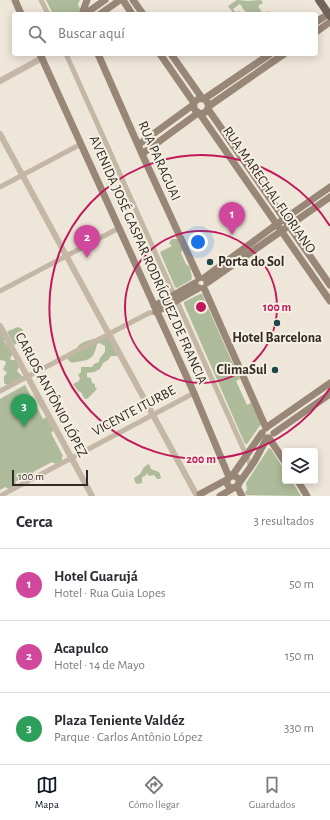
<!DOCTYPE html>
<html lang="es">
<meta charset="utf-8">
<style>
body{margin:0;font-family:"Alegreya Sans",sans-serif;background:#f7f7f7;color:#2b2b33}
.controls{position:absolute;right:12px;bottom:12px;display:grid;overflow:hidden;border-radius:4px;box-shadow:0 2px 10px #0003}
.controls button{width:36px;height:36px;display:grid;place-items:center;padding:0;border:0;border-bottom:1px solid #e1e1e2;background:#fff;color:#2b2b33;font:20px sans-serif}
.scale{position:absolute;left:12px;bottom:10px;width:76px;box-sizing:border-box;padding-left:4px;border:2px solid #312a26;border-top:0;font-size:11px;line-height:14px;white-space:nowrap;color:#312a26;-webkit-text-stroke:3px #f6f0e3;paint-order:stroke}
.you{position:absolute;left:198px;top:242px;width:14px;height:14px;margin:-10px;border:3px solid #fff;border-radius:50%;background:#1a73e8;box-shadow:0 0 0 6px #1a73e833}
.badge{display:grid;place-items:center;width:26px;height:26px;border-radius:50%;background:#111827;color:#fff;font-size:13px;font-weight:700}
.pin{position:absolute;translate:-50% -33px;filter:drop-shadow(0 1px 2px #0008)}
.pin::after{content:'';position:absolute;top:21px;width:14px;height:12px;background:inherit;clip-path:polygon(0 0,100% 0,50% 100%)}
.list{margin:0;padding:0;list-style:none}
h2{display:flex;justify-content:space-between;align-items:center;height:52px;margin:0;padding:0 16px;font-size:17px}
h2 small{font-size:13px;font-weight:400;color:#7c7c81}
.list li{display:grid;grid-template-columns:26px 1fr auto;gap:12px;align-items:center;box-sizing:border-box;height:72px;padding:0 16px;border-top:1px solid #e1e1e2}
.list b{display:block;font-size:15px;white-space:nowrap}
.list p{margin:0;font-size:13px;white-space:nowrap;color:#7c7c81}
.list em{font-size:13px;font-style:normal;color:#7c7c81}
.icon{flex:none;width:22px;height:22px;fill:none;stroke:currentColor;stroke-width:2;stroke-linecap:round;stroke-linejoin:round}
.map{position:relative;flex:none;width:330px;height:496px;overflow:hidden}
.search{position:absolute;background:#fff;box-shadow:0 2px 10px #0003;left:12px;right:12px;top:12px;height:44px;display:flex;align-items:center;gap:10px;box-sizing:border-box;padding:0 14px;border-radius:4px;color:#7c7c81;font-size:15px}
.sheet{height:268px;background:#fff}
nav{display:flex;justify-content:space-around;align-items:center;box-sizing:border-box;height:56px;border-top:1px solid #e1e1e2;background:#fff;font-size:11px;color:#7c7c81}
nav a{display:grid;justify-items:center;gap:2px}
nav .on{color:#111827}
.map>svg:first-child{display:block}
.green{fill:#adbb9a}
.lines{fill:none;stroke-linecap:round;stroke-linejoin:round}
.minor{stroke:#c4b7a5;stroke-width:5}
.tertiary{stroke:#c4b7a5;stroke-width:6}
.secondary{stroke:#988677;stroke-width:7}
.primary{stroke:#726358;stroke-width:8}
.ring{fill:none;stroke:#c2185b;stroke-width:2}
.poi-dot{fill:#20474e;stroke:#f6f0e3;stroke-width:1.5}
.labels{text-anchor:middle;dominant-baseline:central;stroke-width:4;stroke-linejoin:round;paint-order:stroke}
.street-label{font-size:14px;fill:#312a26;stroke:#f6f0e3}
.poi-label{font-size:14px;font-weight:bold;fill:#312a26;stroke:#f6f0e3;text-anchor:start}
.centre{fill:#c2185b;stroke:#f6f0e3;stroke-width:2}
.ring-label{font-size:12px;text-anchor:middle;font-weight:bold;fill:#c2185b;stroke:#f6f0e3;stroke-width:4;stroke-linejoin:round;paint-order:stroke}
</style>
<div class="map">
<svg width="330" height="496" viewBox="0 0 330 496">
<rect width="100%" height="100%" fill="#eee6d8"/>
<path class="green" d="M 46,0 L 80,0 L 78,4 L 80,9 L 78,14 L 53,14 Z
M 237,0 L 248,1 L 261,0 L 263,3 L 258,6 L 263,14 L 268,11 L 270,13 L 269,14 L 247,14 L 240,4 L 233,9 L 236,13 L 239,11 L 241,14 L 234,14 L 228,6 Z
M 172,239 L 177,239 L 183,249 L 181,253 L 186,264 L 190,267 L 192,278 L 191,280 L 177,288 L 175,287 L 160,252 L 172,246 L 169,243 Z
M 200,294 L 202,294 L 233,364 L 235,364 L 240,379 L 236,381 L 247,405 L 251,403 L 261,424 L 247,444 L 245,444 L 184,304 L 184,302 Z
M 18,327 L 22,329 L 24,334 L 21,337 L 18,338 L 18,343 L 14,345 L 7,332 L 8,331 Z
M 0,332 L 4,337 L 4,341 L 13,353 L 10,359 L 12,360 L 16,360 L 20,365 L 17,371 L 23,377 L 7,385 L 4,383 L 4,376 L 7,373 L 3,369 L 6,363 L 5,361 L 0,360 Z
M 107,336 L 119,356 L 111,356 L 108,360 L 103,363 L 100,369 L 94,372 L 87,373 L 87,377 L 91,378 L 92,383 L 95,384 L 95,387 L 97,389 L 87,399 L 85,399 L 82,395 L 82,393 L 78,391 L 73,384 L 79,381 L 80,378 L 78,375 L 81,372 L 81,367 L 92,367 L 94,364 L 99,362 L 100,358 L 105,352 L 105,346 L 100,343 L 97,344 C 93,363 87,359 72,363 L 67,359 C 66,352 72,351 77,348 C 81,340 99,338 107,336 Z
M 25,385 L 43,419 L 47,417 L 54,430 L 51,433 L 63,456 L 62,457 L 62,461 L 56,464 L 52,462 L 33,472 L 34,475 L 28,477 L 27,475 L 15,482 L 17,484 L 9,489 L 5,487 L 0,490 L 0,399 Z
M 269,448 L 271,449 L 285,471 L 285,481 L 295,481 L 293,483 L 301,496 L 246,495 L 245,492 L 247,490 L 246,483 Z
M 149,464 L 151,469 L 159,472 L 161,477 L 160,479 L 157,479 L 154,475 L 149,476 L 147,473 L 145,476 L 142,477 L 142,483 L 137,484 L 135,482 L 134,478 L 140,474 L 144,467 Z"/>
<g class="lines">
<path class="minor" d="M 41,0 L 48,14
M 66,54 L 251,466
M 0,187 L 81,144
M 0,291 L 119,228
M 0,391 L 149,313 L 156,312
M 0,496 L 194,393"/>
<path class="tertiary" d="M 0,81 L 42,58
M 0,134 L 196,494
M 0,326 L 92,496"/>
<path class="secondary" d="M 15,0 L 21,14
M 123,0 L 132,14
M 133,0 L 143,14
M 82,14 L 87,0
M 85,14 L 105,0
M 100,14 L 120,0
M 316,22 L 330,13
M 316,32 L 330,22
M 40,54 L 194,393 L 229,477
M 98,54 L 142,154 L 199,278
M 160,54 L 194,103
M 171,54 L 202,98
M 204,99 L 270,54
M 209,106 L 284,54
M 208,109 L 330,285
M 200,114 L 206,112 L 209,106 L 206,100 C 198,96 191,102 195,110 L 200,114 L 330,301
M 138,145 L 193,105
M 142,154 L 198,113
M 204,278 L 277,224 L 330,187
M 207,283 L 330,197
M 204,288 L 266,428
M 154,306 L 195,283
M 156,312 L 199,288
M 267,427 L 330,383
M 274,433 L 330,394
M 269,438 L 285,462
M 232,476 L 262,433
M227 482a6 6 0 1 1 12 0a6 6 0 1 1-12 0Z
M 298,481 L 307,496
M 237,486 L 254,462 L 267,438
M 237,486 L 242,496
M 200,494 L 228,479
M 220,496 L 235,487"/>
<path class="primary" d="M 319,0 L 330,16"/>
</g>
<g class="ring">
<circle cx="201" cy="307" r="76"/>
<path d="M330 388A152 152 0 1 1 330 226"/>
</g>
<g class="poi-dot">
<circle cx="210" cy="262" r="4"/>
<circle cx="277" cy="323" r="4"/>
<circle cx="275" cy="370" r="4"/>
</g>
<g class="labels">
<g class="street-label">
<text transform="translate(159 161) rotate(66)">RUA PARAGUAI</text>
<text transform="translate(269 190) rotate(55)">RUA MARECHAL FLORIANO</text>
<text transform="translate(148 260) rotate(66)">AVENIDA JOSÉ GASPAR RODRÍGUEZ DE FRANCIA</text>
<text transform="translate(51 395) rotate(62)">CARLOS ANTÔNIO LÓPEZ</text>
<text transform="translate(134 411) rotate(-28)">VICENTE ITURBE</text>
</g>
<g class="poi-label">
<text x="218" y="262">Porta do Sol</text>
<text x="277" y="338" text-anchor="middle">Hotel Barcelona</text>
<text x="267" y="370" text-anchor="end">ClimaSul</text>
</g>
</g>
<circle cx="201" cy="307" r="6" class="centre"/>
<g class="ring-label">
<text x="277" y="311">100 m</text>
<text x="201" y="463">200 m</text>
</g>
</svg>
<div class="controls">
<button><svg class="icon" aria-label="layers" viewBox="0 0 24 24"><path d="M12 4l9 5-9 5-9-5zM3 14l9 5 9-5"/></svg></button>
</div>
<div class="scale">100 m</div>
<div class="you"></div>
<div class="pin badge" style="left:232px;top:235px;background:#d1479c">1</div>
<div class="pin badge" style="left:87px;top:258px;background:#d1479c">2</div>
<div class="pin badge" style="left:24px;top:427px;background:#2e9e5b">3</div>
<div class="search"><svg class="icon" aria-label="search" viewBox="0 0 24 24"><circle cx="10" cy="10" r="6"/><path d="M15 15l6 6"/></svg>Buscar aquí</div>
</div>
<section class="sheet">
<h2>Cerca<small>3 resultados</small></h2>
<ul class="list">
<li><span class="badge" style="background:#d1479c">1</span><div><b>Hotel Guarujá</b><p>Hotel · Rua Guia Lopes</p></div><em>50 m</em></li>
<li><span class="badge" style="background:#d1479c">2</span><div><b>Acapulco</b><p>Hotel · 14 de Mayo</p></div><em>150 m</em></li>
<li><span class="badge" style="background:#2e9e5b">3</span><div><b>Plaza Teniente Valdéz</b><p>Parque · Carlos Antônio López</p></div><em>330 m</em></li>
</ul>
</section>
<nav>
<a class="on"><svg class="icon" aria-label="map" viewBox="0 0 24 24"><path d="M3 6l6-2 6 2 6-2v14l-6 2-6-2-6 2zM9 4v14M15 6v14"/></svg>Mapa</a>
<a><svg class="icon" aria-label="directions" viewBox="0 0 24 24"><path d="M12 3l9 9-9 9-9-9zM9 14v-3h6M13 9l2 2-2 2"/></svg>Cómo llegar</a>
<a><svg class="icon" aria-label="saved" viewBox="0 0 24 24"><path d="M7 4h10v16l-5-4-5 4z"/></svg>Guardados</a>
</nav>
